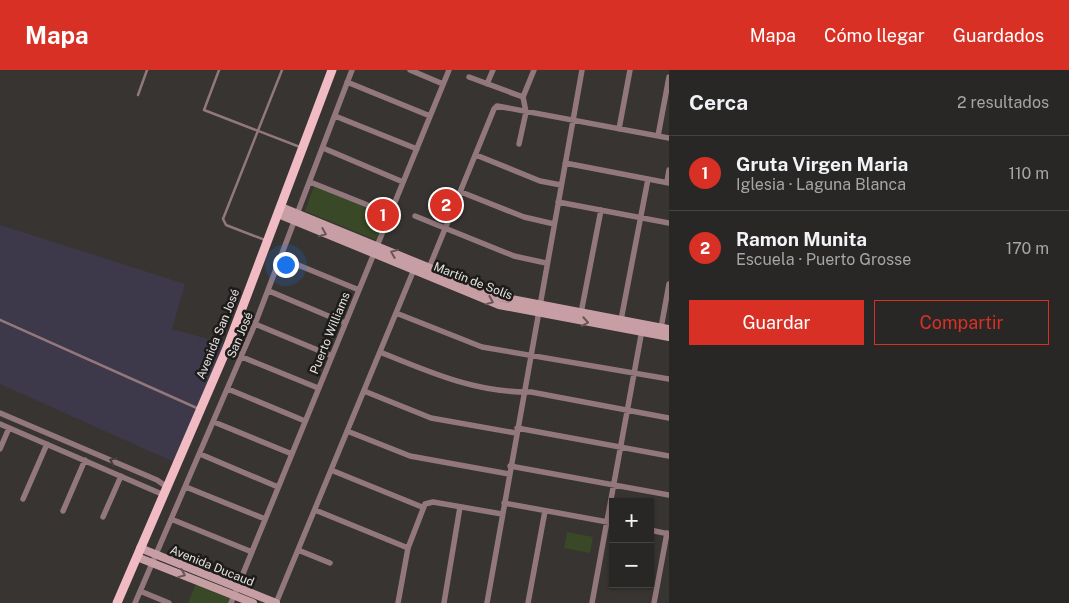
<!DOCTYPE html>
<html lang="es">
<meta charset="utf-8">
<style>
body{margin:0;font-family:"Public Sans",sans-serif;background:#312f2d;color:#f1f3f6}
.controls{position:absolute;right:15px;bottom:15px;display:grid;overflow:hidden;border-radius:0px;box-shadow:0 1px 4px #0004}
.controls button{width:45px;height:45px;display:grid;place-items:center;padding:0;border:0;border-bottom:1px solid #454442;background:#292725;color:#f1f3f6;font:25px sans-serif}
.you{position:absolute;left:285px;top:194px;width:18px;height:18px;margin:-12px;border:4px solid #fff;border-radius:50%;background:#1a73e8;box-shadow:0 0 0 8px #1a73e833}
.badge{display:grid;place-items:center;width:32px;height:32px;border-radius:50%;background:#d93025;color:#fff;font-size:16px;font-weight:700}
.pin{position:absolute;translate:-50% -50%;border:2px solid #fff;box-shadow:0 1px 5px #0006}
.list{margin:0;padding:0;list-style:none}
h2{display:flex;justify-content:space-between;align-items:center;height:65px;margin:0;padding:0 20px;font-size:21px}
h2 small{font-size:16px;font-weight:400;color:#a5a5a7}
.list li{display:grid;grid-template-columns:32px 1fr auto;gap:15px;align-items:center;box-sizing:border-box;height:75px;padding:0 20px;border-top:1px solid #454442}
.list b{display:block;font-size:19px;white-space:nowrap}
.list p{margin:0;font-size:16px;white-space:nowrap;color:#a5a5a7}
.list em{font-size:16px;font-style:normal;color:#a5a5a7}
.actions{display:flex;gap:10px;padding:15px 20px}
.actions a{flex:1;padding:11px 0;border:1px solid #d93025;border-radius:0px;text-align:center;font-size:18px;color:#d93025}
.actions .main{background:#d93025;color:#fff}
.map{position:relative;flex:none;width:669px;height:533px;overflow:hidden}
header{display:flex;align-items:center;gap:30px;box-sizing:border-box;height:70px;padding:0 25px;background:#d93025;color:#fff}
header strong{font-size:24px}
nav{display:flex;gap:28px;margin-inline-start:auto;font-size:18px}
main{display:flex}
aside{flex:1;background:#292725}
.map>svg:first-child{display:block}
.industrial{fill:#3e394a}
.green{fill:#394826}
.lines{fill:none;stroke-linecap:round;stroke-linejoin:round}
.lane{stroke:#92787c;stroke-width:2.5}
.street{stroke:#92787c;stroke-width:5.5}
.secondary{stroke:#c79ea4;stroke-width:8}
.primary{stroke:#f0bbc3;stroke-width:9}
.oneway{stroke:#695659}
.oneway2{stroke:#463c3d}
.labels{text-anchor:middle;dominant-baseline:central;stroke-width:5;stroke-linejoin:round;paint-order:stroke}
.street-label{font-size:12px;fill:#e6e3e2;stroke:#1d1c1b}
</style>
<header>
<strong>Mapa</strong>
<nav><a>Mapa</a><a>Cómo llegar</a><a>Guardados</a></nav>
</header>
<main>
<div class="map">
<svg width="669" height="533" viewBox="0 0 669 533">
<rect width="100%" height="100%" fill="#373431"/>
<path class="industrial" d="M 0,155 L 185,214 L 172,259 L 226,274 L 174,392 L 0,314 Z"/>
<path class="green" d="M 314,116 L 386,145 L 376,170 L 305,141 Z
M 567,462 L 593,467 L 590,483 L 564,478 Z
M 196,513 L 231,528 L 229,533 L 188,533 Z"/>
<g class="lines">
<path class="lane" d="M 219,0 L 204,40 L 300,77
M 138,25 L 147,0
M 265,170 L 226,155 L 223,149 L 282,0
M 0,250 L 199,339"/>
<path class="street" d="M 410,0 L 443,14
M 469,7 L 523,27
M 347,12 L 430,46
M 487,14 L 493,0
M 335,46 L 417,79
M 619,59 L 630,0
M 658,66 L 669,7
M 519,74 L 526,42 L 523,27 L 534,0
M 323,78 L 403,112
M 476,85 L 540,111 L 561,115
M 565,93 L 669,113
M 310,112 L 390,144
M 667,112 L 669,100
M 461,122 L 524,147 L 554,154
M 558,132 L 669,153
M 415,146 L 514,186 L 546,193
M 281,188 L 359,220
M 429,198 L 494,39 L 497,36 L 669,68
M 269,221 L 345,253
M 396,243 L 482,277 L 669,309
M 581,243 L 601,140
M 621,250 L 648,109
M 255,254 L 332,286
M 661,258 L 669,214
M 380,282 C 429,302 476,323 531,322 L 669,348
M 242,287 L 318,318
M 228,319 L 305,351
M 364,321 L 431,348 L 516,363
M 0,343 L 157,410 L 167,417
M 214,352 L 292,384
M 0,354 L 164,425
M 517,358 L 669,386
M 347,361 L 410,386 L 509,404
M 0,379 L 9,358
M 200,384 L 278,417
M 510,396 L 669,425
M 331,400 L 422,437
M 186,417 L 265,449
M 23,429 L 47,374
M 504,433 L 613,453
M 315,440 L 408,478
M 63,441 L 85,390
M 103,447 L 121,406
M 171,449 L 252,482
M 650,460 L 669,464
M 298,480 L 330,493
M 140,521 L 169,533
M 135,533 L 255,254 L 352,0
M 231,533 L 449,0
M 276,533 L 415,197
M 398,533 L 408,478 L 425,434 L 433,432 L 502,444
M 444,533 L 460,437
M 487,533 L 582,0
M 528,533 L 545,441
M 592,533 L 642,260
M 654,533 L 667,463"/>
<path class="secondary" d="M 281,137 L 501,227 L 669,259
M 278,144 L 499,235 L 669,267
M 140,478 L 276,533
M 137,487 L 253,533"/>
<path class="primary" d="M 117,533 L 227,278 L 332,0"/>
</g>
<defs><path id="oneway-chevron" d="M-2-3.5L2.5 0L-2 3.5" fill="none" stroke-width="1.6" stroke-linecap="round" stroke-linejoin="round" transform="scale(1.25)"/></defs>
<g class="oneway">
<use href="#oneway-chevron" transform="translate(323 163) rotate(22)"/>
<use href="#oneway-chevron" transform="translate(394 183) rotate(-158)"/>
<use href="#oneway-chevron" transform="translate(490 231) rotate(22)"/>
<use href="#oneway-chevron" transform="translate(585 252) rotate(10)"/>
<use href="#oneway-chevron" transform="translate(182 504) rotate(22)"/>
</g>
<use class="oneway2" href="#oneway-chevron" transform="translate(113 391) rotate(-157)"/>
<g class="labels">
<g class="street-label">
<text transform="translate(473 211) rotate(21)">Martín de Solís</text>
<text transform="translate(330 263) rotate(-68)">Puerto Williams</text>
<text transform="translate(218 264) rotate(-68)">Avenida San José</text>
<text transform="translate(240 265) rotate(-67)">San José</text>
<text transform="translate(212 496) rotate(22)">Avenida Ducaud</text>
</g>
</g>
</svg>
<div class="controls">
<button>+</button>
<button>−</button>
</div>
<div class="you"></div>
<div class="pin badge" style="left:383px;top:145px">1</div>
<div class="pin badge" style="left:446px;top:135px">2</div>
</div>
<aside>
<h2>Cerca<small>2 resultados</small></h2>
<ul class="list">
<li><span class="badge">1</span><div><b>Gruta Virgen Maria</b><p>Iglesia · Laguna Blanca</p></div><em>110 m</em></li>
<li><span class="badge">2</span><div><b>Ramon Munita</b><p>Escuela · Puerto Grosse</p></div><em>170 m</em></li>
</ul>
<div class="actions"><a class="main">Guardar</a><a>Compartir</a></div>
</aside>
</main>
